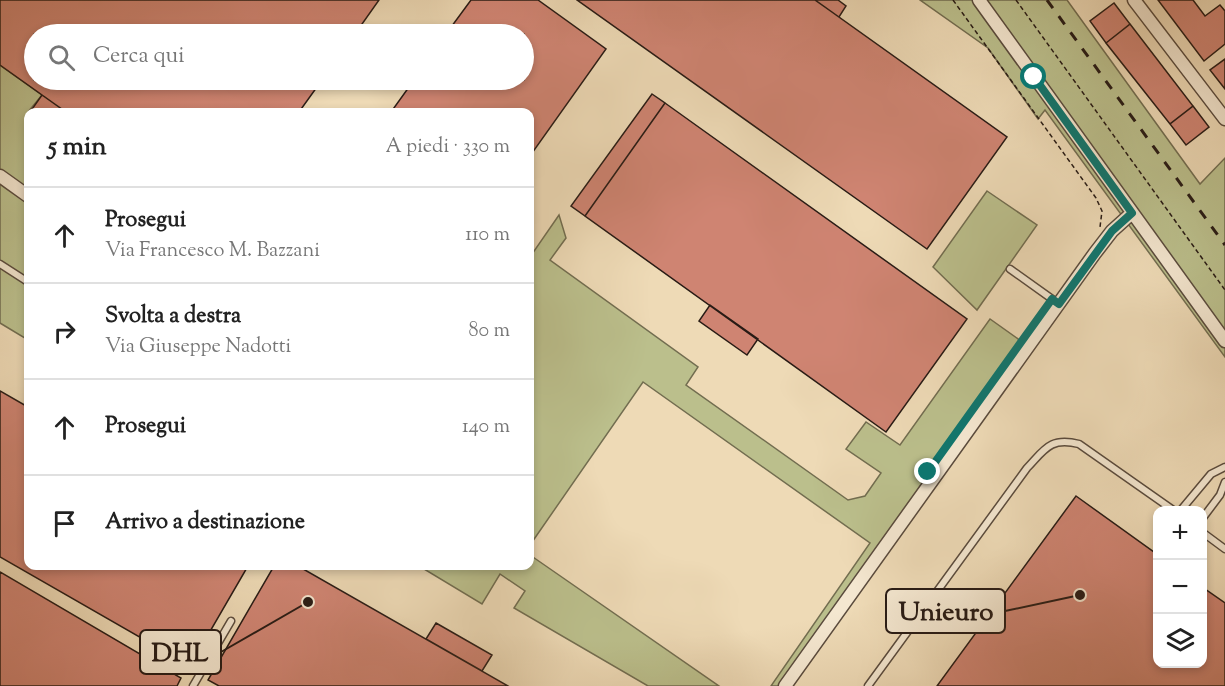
<!DOCTYPE html>
<html lang="it">
<meta charset="utf-8">
<style>
body{margin:0;font-family:"Sorts Mill Goudy",serif;background:#f2f2f2;color:#222}
.controls{position:absolute;right:18px;bottom:18px;display:grid;overflow:hidden;border-radius:12px;box-shadow:0 3px 9px #0003}
.controls button{width:54px;height:54px;display:grid;place-items:center;padding:0;border:0;border-bottom:2px solid #e0e0e0;background:#fff;color:#222;font:30px sans-serif}
.stop{position:absolute;width:18px;height:18px;margin:-14px;border:4px solid #0f766e;border-radius:50%;background:#fff}
.stop.end{background:#0f766e;border-color:#fff;box-shadow:0 2px 6px #0008}
.list{margin:0;padding:0;list-style:none}
h2{display:flex;justify-content:space-between;align-items:center;height:78px;margin:0;padding:0 24px;font-size:26px}
h2 small{font-size:20px;font-weight:400;color:#767676}
.list li{display:grid;grid-template-columns:39px 1fr auto;gap:18px;align-items:center;box-sizing:border-box;height:96px;padding:0 24px;border-top:2px solid #e0e0e0}
.list b{display:block;font-size:22px;white-space:nowrap}
.list p{margin:0;font-size:20px;white-space:nowrap;color:#767676}
.list em{font-size:20px;font-style:normal;color:#767676}
.icon{flex:none;width:33px;height:33px;fill:none;stroke:currentColor;stroke-width:2;stroke-linecap:round;stroke-linejoin:round}
.map{position:relative;flex:none;width:1225px;height:686px;overflow:hidden}
.search{position:absolute;background:#fff;box-shadow:0 3px 9px #0003;left:24px;top:24px;width:510px;height:66px;display:flex;align-items:center;gap:15px;box-sizing:border-box;padding:0 21px;border-radius:33px;color:#767676;font-size:22px}
.panel{position:absolute;background:#fff;box-shadow:0 3px 9px #0003;left:24px;top:108px;width:510px;height:462px;border-radius:12px}
.map>svg:first-child{display:block}
.green{fill:#bbbf8c;stroke:#726d50;stroke-width:1.5}
.building{fill:#cf8472;stroke:#281b15;stroke-width:1.5}
.lines{fill:none;stroke-linecap:round;stroke-linejoin:round}
.lane-casing{stroke:#5a4b3d;stroke-width:9}
.street-casing{stroke:#5a4b3d;stroke-width:15}
.path{stroke:#281b15;stroke-width:1.5;stroke-dasharray:4.5 3;stroke-linecap:butt}
.lane{stroke:#f4e7d0;stroke-width:6}
.street{stroke:#f4e7d0;stroke-width:12}
.rail{stroke:#281b15;stroke-width:3;stroke-dasharray:10 10;stroke-linecap:butt}
.route{stroke:#0f766e;stroke-width:8}
.leader{fill:none;stroke:#281b15;stroke-width:2}
.callout-dot{fill:#281b15;stroke:#f4e7d0;stroke-width:2}
.callout{fill:#f4e7d0;stroke:#281b15;stroke-width:2}
.callout-label{font-size:26px;text-anchor:middle;font-weight:bold;fill:#281b15}
</style>
<div class="map">
<svg width="1225" height="686" viewBox="0 0 1225 686">
<rect width="100%" height="100%" fill="#eedab6"/>
<filter id="stains"><feTurbulence type="fractalNoise" baseFrequency=".00333" numOctaves="4"/><feColorMatrix values="0 0 0 0 .2 0 0 0 0 .09 0 0 0 0 .02 0 0 0 .5 -.17"/></filter>
<radialGradient id="worn" r=".72"><stop offset=".6" stop-color="#630" stop-opacity="0"/><stop offset="1" stop-color="#630" stop-opacity=".3"/></radialGradient>
<path class="green" d="M 920,0 L 1067,0 L 1200,184 L 1225,158 L 1225,357 L 1045,110 L 1038,119 L 988,48 Z
M 0,65 L 42,95 L 28,112 L 28,340 L 0,323 Z
M 987,191 L 1037,225 L 977,310 L 933,267 Z
M 559,215 L 566,238 L 550,260 L 698,367 L 686,385 L 848,500 L 865,496 L 881,473 L 846,449 L 866,422 L 900,445 L 990,319 L 1028,346 L 786,686 L 771,686 L 870,543 L 643,382 L 530,545 L 530,257 Z
M 530,555 L 719,686 L 648,686 L 514,608 L 525,591 L 500,574 L 482,604 L 419,566 L 530,566 Z"/>
<path class="building" d="M 0,0 L 379,0 L 355,34 L 34,34 L 34,80 L 322,80 L 299,112 L 66,112 L 0,65 Z
M 471,0 L 538,0 L 606,49 L 530,156 L 530,112 L 391,112 L 414,80 L 524,80 L 524,34 L 446,34 Z
M 577,0 L 815,0 L 1007,137 L 927,249 Z
M 815,0 L 838,0 L 846,6 L 839,17 Z
M 1158,0 L 1193,0 L 1205,16 L 1220,5 L 1225,11 L 1225,44 L 1204,61 Z
M 1114,3 L 1130,24 L 1106,43 L 1090,21 Z
M 1130,24 L 1193,106 L 1170,124 L 1106,43 Z
M 1225,59 L 1225,89 L 1210,70 Z
M 652,94 L 665,103 L 585,216 L 571,206 Z
M 42,95 L 66,112 L 30,112 Z
M 665,103 L 967,319 L 886,432 L 585,216 Z
M 1193,106 L 1209,127 L 1186,145 L 1170,124 Z
M 710,305 L 758,339 L 747,355 L 699,321 Z
M 0,391 L 28,407 L 28,566 L 248,566 L 190,666 L 0,557 Z
M 1076,496 L 1158,555 L 1158,664 L 1202,664 L 1202,587 L 1225,603 L 1225,686 L 937,686 Z
M 274,566 L 298,566 L 508,686 L 219,686 L 208,680 Z
M 0,572 L 181,678 L 177,686 L 0,686 Z
M 436,623 L 492,655 L 482,671 L 426,639 Z"/>
<g class="lines">
<defs>
<path id="lane" d="M 0,264 L 28,282
M 1010,269 L 1059,304
M 1181,510 L 1211,474 L 1225,467
M 1202,519 L 1220,495 L 1225,482
M 1202,532 L 1225,549
M 193,686 L 231,621
M 868,686 L 1027,468 C 1045,449 1050,437 1079,444 L 1173,510"/>
<path id="street" d="M 979,0 L 1225,341
M 1134,0 L 1225,119
M 0,176 L 28,196
M 785,686 L 1095,253 L 1112,231 L 1132,213"/>
</defs>
<use href="#lane" class="lane-casing"/>
<use href="#street" class="street-casing"/>
<path class="path" d="M 953,0 L 1096,198 L 1102,211 L 1100,227
M 1016,0 L 1225,290"/>
<use href="#lane" class="lane"/>
<use href="#street" class="street"/>
<path class="rail" d="M 1047,0 L 1225,245"/>
</g>
<g class="lines">
<path class="route" d="M 928,472 L 1052,299 L 1059,304 L 1112,231 L 1132,213 L 1034,77"/>
</g>
<path class="leader" d="M1080 595L1005 611M308 602L221 652"/>
<g class="callout-dot">
<circle cx="1080" cy="595" r="6"/>
<circle cx="308" cy="602" r="6"/>
</g>
<g class="callout">
<rect x="886" y="589" width="119" height="44" rx="6"/>
<rect x="140" y="630" width="81" height="44" rx="6"/>
</g>
<g class="callout-label">
<text x="946" y="620">Unieuro</text>
<text x="180" y="661">DHL</text>
</g>
<rect width="100%" height="100%" filter="url(#stains)"/>
<rect width="100%" height="100%" fill="url(#worn)"/>
</svg>
<div class="controls">
<button>+</button>
<button>−</button>
<button><svg class="icon" aria-label="layers" viewBox="0 0 24 24"><path d="M12 4l9 5-9 5-9-5zM3 14l9 5 9-5"/></svg></button>
</div>
<div class="stop" style="left:1034px;top:77px"></div>
<div class="stop end" style="left:928px;top:472px"></div>
<div class="search"><svg class="icon" aria-label="search" viewBox="0 0 24 24"><circle cx="10" cy="10" r="6"/><path d="M15 15l6 6"/></svg>Cerca qui</div>
<section class="panel">
<h2>5 min<small>A piedi · 330 m</small></h2>
<ul class="list">
<li><svg class="icon" aria-label="ahead" viewBox="0 0 24 24"><path d="M12 20V5M6 11l6-6 6 6"/></svg><div><b>Prosegui</b><p>Via Francesco M. Bazzani</p></div><em>110 m</em></li>
<li><svg class="icon" aria-label="right" viewBox="0 0 24 24"><path d="M7 20v-9h11M14 6l5 5-5 5"/></svg><div><b>Svolta a destra</b><p>Via Giuseppe Nadotti</p></div><em>80 m</em></li>
<li><svg class="icon" aria-label="ahead" viewBox="0 0 24 24"><path d="M12 20V5M6 11l6-6 6 6"/></svg><div><b>Prosegui</b></div><em>140 m</em></li>
<li><svg class="icon" aria-label="arrive" viewBox="0 0 24 24"><path d="M6 21V4h12l-3 4 3 4H6"/></svg><div><b>Arrivo a destinazione</b></div></li>
</ul>
</section>
</div>
